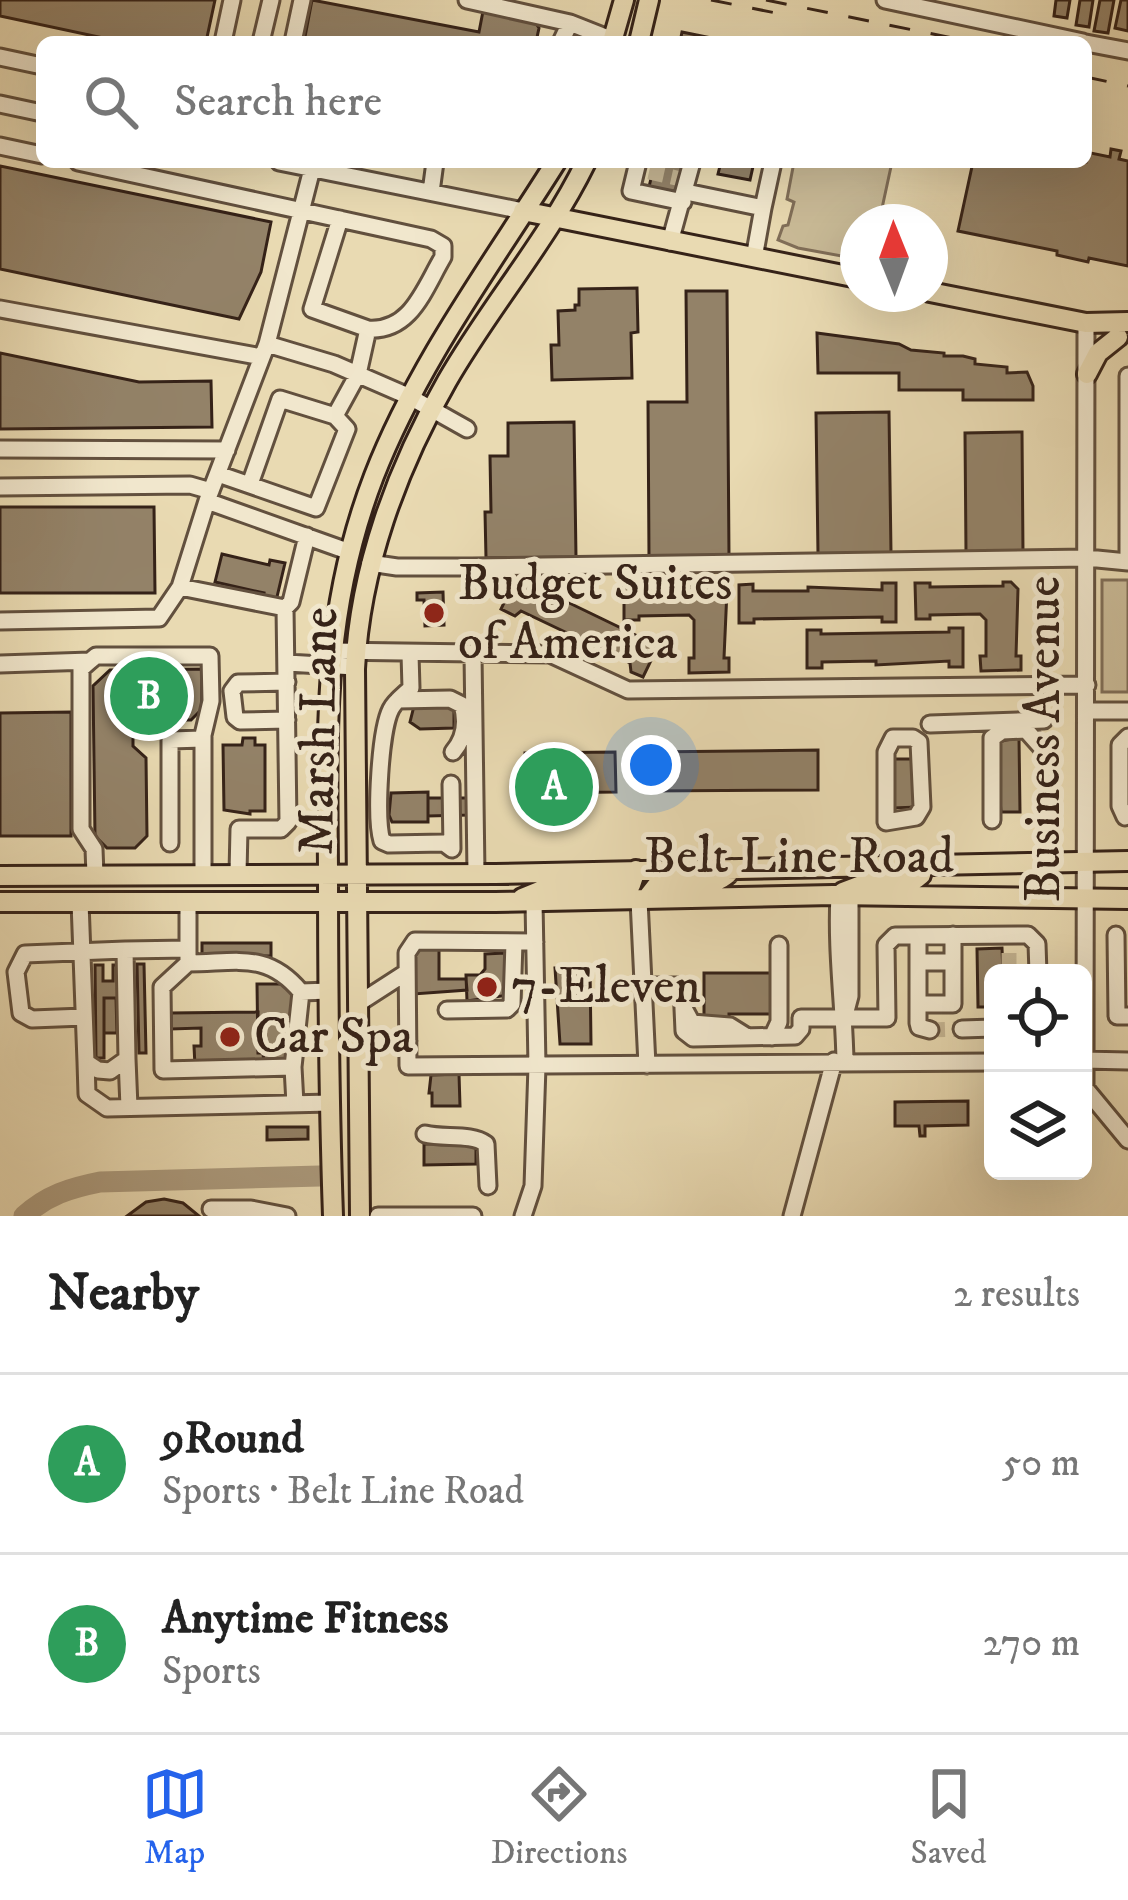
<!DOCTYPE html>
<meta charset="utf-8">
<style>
body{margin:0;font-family:"IM FELL DW Pica",serif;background:#f6f6f6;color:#222}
.controls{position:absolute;right:36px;bottom:36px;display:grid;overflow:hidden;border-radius:18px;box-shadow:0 12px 48px #0002}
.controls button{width:108px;height:108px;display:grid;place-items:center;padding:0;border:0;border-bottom:3px solid #e0e0e0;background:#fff;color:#222;font:60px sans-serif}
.compass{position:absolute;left:840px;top:204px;width:108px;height:108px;border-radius:50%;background:#fff;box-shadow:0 12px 48px #0002;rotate:359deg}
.you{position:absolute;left:651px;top:765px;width:42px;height:42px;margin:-30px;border:9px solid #fff;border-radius:50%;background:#1a73e8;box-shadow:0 0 0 18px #1a73e833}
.badge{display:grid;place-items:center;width:78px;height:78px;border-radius:50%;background:#2563eb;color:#fff;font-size:39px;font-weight:700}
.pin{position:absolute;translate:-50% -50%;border:6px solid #fff;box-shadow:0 3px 12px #0006}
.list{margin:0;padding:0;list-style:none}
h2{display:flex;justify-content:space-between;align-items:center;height:156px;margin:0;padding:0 48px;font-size:51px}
h2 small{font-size:39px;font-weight:400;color:#767676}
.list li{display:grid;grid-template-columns:78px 1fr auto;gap:36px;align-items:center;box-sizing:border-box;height:180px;padding:0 48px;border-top:3px solid #e0e0e0}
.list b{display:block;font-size:45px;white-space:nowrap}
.list p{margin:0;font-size:39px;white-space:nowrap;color:#767676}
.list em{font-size:39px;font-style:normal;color:#767676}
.icon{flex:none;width:66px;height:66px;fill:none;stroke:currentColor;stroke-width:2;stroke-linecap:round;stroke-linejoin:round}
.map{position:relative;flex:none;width:1128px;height:1216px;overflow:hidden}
.search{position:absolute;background:#fff;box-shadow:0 12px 48px #0002;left:36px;right:36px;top:36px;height:132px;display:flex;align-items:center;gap:30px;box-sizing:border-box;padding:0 42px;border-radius:18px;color:#767676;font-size:45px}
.sheet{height:516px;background:#fff}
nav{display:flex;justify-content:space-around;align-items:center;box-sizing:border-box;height:168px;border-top:3px solid #e0e0e0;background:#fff;font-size:33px;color:#767676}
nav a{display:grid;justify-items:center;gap:6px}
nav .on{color:#2563eb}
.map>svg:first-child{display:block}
.green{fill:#cabb98;stroke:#806e58;stroke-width:3}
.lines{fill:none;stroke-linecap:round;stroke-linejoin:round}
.river{stroke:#ac9b7e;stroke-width:21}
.building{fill:#938268;stroke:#352218;stroke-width:3}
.minor-tunnel{stroke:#c5b593;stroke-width:15;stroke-dasharray:15 8;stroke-linecap:butt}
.minor-casing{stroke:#62503e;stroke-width:21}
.major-casing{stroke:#352218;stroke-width:24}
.minor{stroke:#f1e7cd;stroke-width:15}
.major{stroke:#e9dab2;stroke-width:18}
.rail{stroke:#352218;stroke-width:3;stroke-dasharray:21 21;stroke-linecap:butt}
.poi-dot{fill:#8f2418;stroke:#f1e7cd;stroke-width:4.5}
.labels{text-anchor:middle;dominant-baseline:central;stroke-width:10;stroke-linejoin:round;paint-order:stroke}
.poi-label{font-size:51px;fill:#352218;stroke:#f1e7cd;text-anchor:start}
.street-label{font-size:51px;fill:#352218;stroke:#f1e7cd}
</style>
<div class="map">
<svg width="1128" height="1216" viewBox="0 0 1128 1216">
<rect width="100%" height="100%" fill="#e9dab2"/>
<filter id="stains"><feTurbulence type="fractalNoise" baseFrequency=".00167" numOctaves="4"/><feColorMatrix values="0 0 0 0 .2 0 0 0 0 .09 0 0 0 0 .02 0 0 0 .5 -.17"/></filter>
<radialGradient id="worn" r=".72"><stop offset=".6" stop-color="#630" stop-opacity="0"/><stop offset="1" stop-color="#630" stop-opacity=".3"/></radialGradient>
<path class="green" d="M 794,162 L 892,162 L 879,222 L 858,222 L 858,259 L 798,248 L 778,240 L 783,226 L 788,225 L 794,202 L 787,199 Z
M 1102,580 L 1128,580 L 1128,692 L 1102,692 Z"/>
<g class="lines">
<path class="river" d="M 24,1216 C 47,1195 70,1188 100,1182 L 320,1176"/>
</g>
<path class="building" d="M 0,0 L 215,0 L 206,42 L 122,42 L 0,16 Z
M 312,0 L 479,32 L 484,6 L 531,16 L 539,28 L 536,42 L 304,42 Z
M 1056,0 L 1070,0 L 1067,18 L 1054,16 Z
M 1080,0 L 1093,0 L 1089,27 L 1076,25 Z
M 1100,0 L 1114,0 L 1108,33 L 1094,31 Z
M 1121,0 L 1128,0 L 1128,31 L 1115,28 Z
M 682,32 L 731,42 L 680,42 Z
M 1111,149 L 1121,151 L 1119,159 L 1128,161 L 1128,266 L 1089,258 L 1088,262 L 1057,255 L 1057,251 L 958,231 L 973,162 L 1086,162 L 1086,152 L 1110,157 Z
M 655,162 L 687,162 L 679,197 L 648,191 Z
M 721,162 L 754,162 L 750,180 L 718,174 Z
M 0,166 L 271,222 L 261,272 L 239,319 L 0,269 Z
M 637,288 L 638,332 L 631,333 L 632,378 L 552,380 L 551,345 L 559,345 L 558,311 L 575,310 L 575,305 L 579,305 L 579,289 Z
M 686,291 L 727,291 L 729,556 L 649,556 L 648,402 L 687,402 Z
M 817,333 L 899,344 L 911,350 L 944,353 L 944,356 L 963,356 L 975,359 L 975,364 L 1007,367 L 1007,373 L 1027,372 L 1033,386 L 1033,400 L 963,400 L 963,390 L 899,390 L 899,373 L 818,373 Z
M 0,353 L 139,382 L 211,381 L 212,427 L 0,429 Z
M 889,412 L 891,553 L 818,554 L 816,413 Z
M 574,422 L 576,557 L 486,558 L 485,512 L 491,512 L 490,456 L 508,456 L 508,423 Z
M 1022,432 L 1023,553 L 966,553 L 965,433 Z
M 0,507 L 154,507 L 155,593 L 0,593 Z
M 222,554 L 269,565 L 270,560 L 285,563 L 276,601 L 263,598 L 264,593 L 215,582 Z
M 518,574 L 532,581 L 530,584 L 646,640 L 648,636 L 660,642 L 643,677 L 631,672 L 630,663 L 521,611 L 515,616 L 501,609 Z
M 1003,582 L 1011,582 L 1018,589 L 1016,656 L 1021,656 L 1021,670 L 981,671 L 980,656 L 986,656 L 986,620 L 980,614 L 930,615 L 930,619 L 916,619 L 915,583 L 930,583 L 930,587 L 1003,586 Z
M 882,583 L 896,583 L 896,622 L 882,622 L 882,617 L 754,619 L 754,623 L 739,623 L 739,585 L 753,584 L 753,591 L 808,591 L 808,587 L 882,590 Z
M 624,584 L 721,584 L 727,590 L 724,658 L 729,658 L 729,672 L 689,673 L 689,658 L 694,658 L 694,620 L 689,615 L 639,616 L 639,620 L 624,620 Z
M 443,592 L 444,625 L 425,626 L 424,600 L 417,600 L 417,593 Z
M 949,628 L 963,628 L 963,667 L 949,667 L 949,661 L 876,665 L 876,661 L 822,662 L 822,668 L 807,668 L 807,630 L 821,630 L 821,634 L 949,632 Z
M 202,669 L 202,709 L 191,720 L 169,720 L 158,709 L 145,709 L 133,721 L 133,746 L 146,758 L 147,836 L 135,848 L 107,848 L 95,836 L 93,686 L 110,670 Z
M 454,705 L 454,728 L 420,729 L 410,722 L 414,706 Z
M 71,712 L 71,836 L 0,836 L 0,713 Z
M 243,738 L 255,738 L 255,745 L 265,745 L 265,811 L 250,811 L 250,814 L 224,810 L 223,745 L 242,745 Z
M 1019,738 L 1020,812 L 1001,812 L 997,762 L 1000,762 L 999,741 Z
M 818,750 L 818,790 L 646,791 L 646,752 Z
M 615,752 L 616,792 L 525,793 L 525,753 Z
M 892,759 L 917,759 L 918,807 L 893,808 Z
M 428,792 L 428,822 L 392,822 L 389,815 L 391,793 Z
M 428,798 L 467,798 L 468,815 L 428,816 Z
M 202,943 L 271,943 L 271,956 L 202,956 Z
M 414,946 L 439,946 L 439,979 L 466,979 L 467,990 L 414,994 Z
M 1002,948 L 1003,973 L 993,973 L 993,1007 L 978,1007 L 977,949 Z
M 505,953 L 509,995 L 467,1001 L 466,975 L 480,975 L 485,969 L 485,954 Z
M 137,964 L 144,964 L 146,1053 L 139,1053 Z
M 95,965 L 103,965 L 103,981 L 113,981 L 113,965 L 119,965 L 120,1009 L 117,1009 L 116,998 L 104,998 L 104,1058 L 96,1058 Z
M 590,967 L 591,1044 L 560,1044 L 555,968 Z
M 704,973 L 774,973 L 774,1014 L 729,1014 L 729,1019 L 704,1020 Z
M 257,984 L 284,984 L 292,991 L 293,1056 L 285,1065 L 264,1065 L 263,1053 L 258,1053 Z
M 104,998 L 116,998 L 117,1033 L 104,1033 Z
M 258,1012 L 258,1053 L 263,1053 L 264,1065 L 195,1066 L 194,1046 L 201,1046 L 201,1028 L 171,1029 L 171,1013 Z
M 459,1074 L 460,1106 L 432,1106 L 432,1093 L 429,1093 L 431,1075 Z
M 968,1101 L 968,1125 L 925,1126 L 925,1136 L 920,1136 L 919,1126 L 895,1126 L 895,1102 Z
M 267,1127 L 308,1127 L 308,1139 L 267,1140 Z
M 476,1143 L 476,1164 L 424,1165 L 424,1144 Z
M 164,1199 L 183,1203 L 199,1216 L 127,1216 L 146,1202 Z"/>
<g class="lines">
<path class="minor-tunnel" d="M 649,172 L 681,179
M 1009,953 L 1009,973
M 930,1030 L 962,1029"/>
<defs>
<path id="minor" d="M 467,0 L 570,23 L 613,40
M 885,0 L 1083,42
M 223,42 L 232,0
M 261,42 L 271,0
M 293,42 L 302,0
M 561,42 L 570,23
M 1086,43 L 1128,51
M 0,57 L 42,66
M 0,104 L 42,113
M 0,146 L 42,155
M 78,162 L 431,239 L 443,246 L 443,257 C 424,289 411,332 368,329 L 358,374 L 335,416 L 347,429 L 316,508 L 218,474
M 279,162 L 523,211
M 638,162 L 631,191 L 683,202
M 312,169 L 267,344 L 334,364 L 410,397 L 467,429
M 431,192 L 435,162
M 686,192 L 763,208 L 754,258
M 763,208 L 773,162
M 340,219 L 312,309 L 368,329
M 670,242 L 692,162
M 0,309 L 262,357
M 1086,323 L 1085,1088 L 1128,1140
M 267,344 L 207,501 L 350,552
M 0,449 L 227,450
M 250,484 L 280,399 L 335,416
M 0,487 L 190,485 L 211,491
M 1128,562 L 1128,376
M 370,563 L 397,567 L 472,567 L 1087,558 L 1128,562
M 180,587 L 285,608
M 0,621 L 159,618 L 180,587 L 207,501
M 332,651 L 550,654 L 628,690 L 1087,685
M 410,654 L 411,688 C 405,694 395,701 391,709 C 380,730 375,818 382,841 L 389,844 L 444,843 L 452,849 L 451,784
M 473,654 L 476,873
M 90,661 L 81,669 L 81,829 L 94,849 L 95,875
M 287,663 L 355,667
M 0,664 L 90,661 L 96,656 L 210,656 L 211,701 L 203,735 L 203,874
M 287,682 L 238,683 L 232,691 L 235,717 L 240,721 L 287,720
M 398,700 L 450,699 L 462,705 C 467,722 465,738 453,752
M 1087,711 L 1128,711
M 930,724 L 1044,720
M 893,738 L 913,738 L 919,742 L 922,807 L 916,817 L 886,822 L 886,752 Z
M 1125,817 L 1120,806 L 1120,745 L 1128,737
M 992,820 L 992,738 L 1002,731 L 1026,730 L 1042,748
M 170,843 L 170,740 L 203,739
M 238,873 L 239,829 L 281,829 L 288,822 L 285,608 L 291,602 L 307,536
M 839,895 C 836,951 844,1005 845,1061
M 639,900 L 647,1065
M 80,902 C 82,955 84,1008 86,1062 L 98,1070 L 110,1071 L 127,1059 L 125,950 L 25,954 L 16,972 L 21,1013 L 32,1019 L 84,1017
M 1116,935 L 1117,1016 L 1128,1016
M 918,936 L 918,1023 L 919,1027 L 930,1030
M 535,942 L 415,941 L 407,953 L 408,1066 L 993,1062
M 188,949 L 188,963 C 237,963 267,951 301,992 L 329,991
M 125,950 L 188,949 L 188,902
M 918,962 L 953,962
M 188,963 L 162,987 L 163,1070 L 293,1067
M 643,986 L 682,986 L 684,1031 L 693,1038 L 795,1036 L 801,1029 L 801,1018 L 887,1018 L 886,945 L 895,936 L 1028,935 L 1037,944 L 1038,973
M 359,1003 L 407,972
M 918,1004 L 953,1004 L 953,935
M 447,1010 L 507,1009 L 512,1004 L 514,942
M 685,1010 L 692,1023 L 730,1026 L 746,1036
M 845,1015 L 850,996 L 850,895
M 962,1029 L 993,1028
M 772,1037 L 779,1022 L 779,945
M 359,1042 L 408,1041
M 127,1059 L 129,1107
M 1083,1060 L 1128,1061
M 86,1062 L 87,1094 L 107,1108 L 331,1103
M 295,1104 L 293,1067 L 301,992
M 425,1134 C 444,1139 471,1133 486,1144 L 488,1186
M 211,1209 L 251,1209 L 287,1216
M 378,1216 L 473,1216
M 523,1216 L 533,1186 L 537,1066 L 534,902
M 792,1216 L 834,1061"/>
<path id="major" d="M 612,42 L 624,0
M 639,42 L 649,0
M 523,211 L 858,278
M 930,292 L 1086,323 L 1128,322
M 1087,374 L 1098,353 L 1118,337
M 0,876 L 495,874 L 1128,861
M 843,892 L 872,881 L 916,879 L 921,875 L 923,863
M 522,898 L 549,887 L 631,885 L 636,870
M 646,899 L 657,885 C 681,884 717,891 732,869
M 0,902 L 495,902 L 833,895 L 1128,899
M 333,1216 C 329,1101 328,986 328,870 C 327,730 322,611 374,476 C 418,363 492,264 556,162
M 360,1216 L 355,669 C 360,568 397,468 447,381 C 490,306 548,240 586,162"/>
</defs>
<use href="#minor" class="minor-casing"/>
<use href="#major" class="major-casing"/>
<use href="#minor" class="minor"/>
<use href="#major" class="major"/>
<path class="rail" d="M 711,0 L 781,14
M 766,0 L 972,42
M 1086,77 L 1128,86"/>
</g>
<g class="poi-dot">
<circle cx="434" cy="613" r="12"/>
<circle cx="487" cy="987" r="12"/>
<circle cx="230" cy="1037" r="12"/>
</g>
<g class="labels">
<g class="poi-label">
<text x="458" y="584">Budget Suites<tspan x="458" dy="59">of America</tspan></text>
<text x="511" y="987">7-Eleven</text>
<text x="254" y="1037">Car Spa</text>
</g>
<g class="street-label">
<text transform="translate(319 731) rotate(-89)">Marsh Lane</text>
<text transform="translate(1044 739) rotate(-90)">Business Avenue</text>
<text x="799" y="857">Belt Line Road</text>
</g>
</g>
<rect width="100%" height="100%" filter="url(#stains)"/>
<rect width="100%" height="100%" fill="url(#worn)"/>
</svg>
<div class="controls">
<button><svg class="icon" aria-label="locate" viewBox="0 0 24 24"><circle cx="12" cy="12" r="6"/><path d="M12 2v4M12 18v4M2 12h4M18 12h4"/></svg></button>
<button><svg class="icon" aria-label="layers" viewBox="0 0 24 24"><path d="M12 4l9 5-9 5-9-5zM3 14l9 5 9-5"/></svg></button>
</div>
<svg class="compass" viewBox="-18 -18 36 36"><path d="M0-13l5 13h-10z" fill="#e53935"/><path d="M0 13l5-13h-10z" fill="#767676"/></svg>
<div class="you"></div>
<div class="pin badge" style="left:554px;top:787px;background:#2e9e5b">A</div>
<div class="pin badge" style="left:149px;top:696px;background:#2e9e5b">B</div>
<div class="search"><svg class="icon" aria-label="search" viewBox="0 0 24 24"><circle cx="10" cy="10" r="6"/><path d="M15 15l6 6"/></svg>Search here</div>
</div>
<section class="sheet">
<h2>Nearby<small>2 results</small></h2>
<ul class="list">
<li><span class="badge" style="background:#2e9e5b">A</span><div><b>9Round</b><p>Sports · Belt Line Road</p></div><em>50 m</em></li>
<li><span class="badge" style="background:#2e9e5b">B</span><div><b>Anytime Fitness</b><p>Sports</p></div><em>270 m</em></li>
</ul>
</section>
<nav>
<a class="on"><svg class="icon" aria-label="map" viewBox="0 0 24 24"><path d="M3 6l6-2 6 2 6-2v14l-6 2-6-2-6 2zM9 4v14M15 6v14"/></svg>Map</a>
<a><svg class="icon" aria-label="directions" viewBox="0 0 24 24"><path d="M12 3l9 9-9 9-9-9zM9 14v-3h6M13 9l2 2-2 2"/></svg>Directions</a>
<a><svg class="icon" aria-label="saved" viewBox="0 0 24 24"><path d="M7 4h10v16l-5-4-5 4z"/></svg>Saved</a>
</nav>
